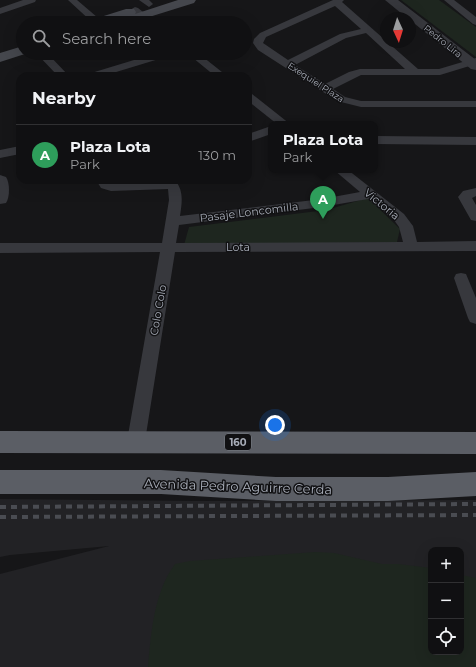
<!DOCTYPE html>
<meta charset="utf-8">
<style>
body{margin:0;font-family:Montserrat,sans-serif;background:#19191b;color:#f1f3f6}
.controls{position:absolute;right:12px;bottom:12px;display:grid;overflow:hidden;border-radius:8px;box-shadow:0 4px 16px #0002}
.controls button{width:36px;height:36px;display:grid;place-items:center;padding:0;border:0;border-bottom:1px solid #303032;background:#101012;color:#f1f3f6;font:20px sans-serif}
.compass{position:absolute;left:380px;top:12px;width:36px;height:36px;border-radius:50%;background:#101012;box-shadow:0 4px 16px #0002;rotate:176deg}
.you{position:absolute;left:275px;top:425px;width:14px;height:14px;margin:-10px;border:3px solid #fff;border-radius:50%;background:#1a73e8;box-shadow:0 0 0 6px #1a73e833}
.badge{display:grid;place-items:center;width:26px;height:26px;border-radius:50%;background:#db2777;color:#fff;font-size:13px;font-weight:700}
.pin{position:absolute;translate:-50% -33px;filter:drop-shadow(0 1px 2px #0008)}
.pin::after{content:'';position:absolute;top:21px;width:14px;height:12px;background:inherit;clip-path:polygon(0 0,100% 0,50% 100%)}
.popup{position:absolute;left:268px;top:121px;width:110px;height:52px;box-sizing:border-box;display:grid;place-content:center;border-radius:8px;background:#101012;filter:drop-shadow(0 1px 3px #0005);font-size:13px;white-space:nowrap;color:#9c9d9f}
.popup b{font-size:15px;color:#f1f3f6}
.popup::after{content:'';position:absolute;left:50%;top:100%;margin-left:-8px;border:8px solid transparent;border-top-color:#101012}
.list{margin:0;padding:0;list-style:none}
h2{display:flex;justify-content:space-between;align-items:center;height:52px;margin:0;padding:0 16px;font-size:17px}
h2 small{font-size:13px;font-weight:400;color:#9c9d9f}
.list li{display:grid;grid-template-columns:26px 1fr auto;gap:12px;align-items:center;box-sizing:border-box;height:60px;padding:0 16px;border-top:1px solid #303032}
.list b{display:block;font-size:15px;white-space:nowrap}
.list p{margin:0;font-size:13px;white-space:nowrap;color:#9c9d9f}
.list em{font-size:13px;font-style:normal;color:#9c9d9f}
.icon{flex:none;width:22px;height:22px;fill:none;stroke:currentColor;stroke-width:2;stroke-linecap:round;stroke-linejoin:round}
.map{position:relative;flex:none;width:476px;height:667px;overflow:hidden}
.search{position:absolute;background:#101012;box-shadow:0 4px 16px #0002;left:16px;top:16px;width:236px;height:44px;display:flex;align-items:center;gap:10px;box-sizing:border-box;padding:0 14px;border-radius:22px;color:#9c9d9f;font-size:15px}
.panel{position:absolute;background:#101012;box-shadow:0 4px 16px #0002;left:16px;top:72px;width:236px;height:112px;border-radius:12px}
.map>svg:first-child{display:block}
.built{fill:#222225;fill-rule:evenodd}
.green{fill:#1e261f}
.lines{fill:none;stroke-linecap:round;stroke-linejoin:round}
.minor{fill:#37383d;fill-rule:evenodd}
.tertiary{fill:#37383d;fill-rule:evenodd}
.secondary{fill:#45474d;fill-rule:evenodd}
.trunk{fill:#5b5e65;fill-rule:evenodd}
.rail{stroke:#4a4c52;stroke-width:4;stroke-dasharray:6 5;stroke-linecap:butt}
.labels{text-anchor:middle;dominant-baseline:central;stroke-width:3;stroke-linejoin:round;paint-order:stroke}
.far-street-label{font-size:9px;fill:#a8adb8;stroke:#111113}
.shield{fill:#111113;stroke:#7b7e86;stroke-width:1}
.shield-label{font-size:10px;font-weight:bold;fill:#a8adb8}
.street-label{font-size:11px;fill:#a8adb8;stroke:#111113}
.near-street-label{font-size:13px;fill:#a8adb8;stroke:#111113}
</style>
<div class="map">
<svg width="476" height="667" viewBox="0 0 476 667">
<rect width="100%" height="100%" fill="#161618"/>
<path class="built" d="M 0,499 L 196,501 L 476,500 L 476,667 L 0,667 L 0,574 L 109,546 L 10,555 L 0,557 ZM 431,550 L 461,550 L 461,652 L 431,652 Z"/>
<path class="green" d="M 401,0 L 439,0 L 476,27 L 476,57 Z
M 368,198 L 400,229 L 397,242 L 184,245 L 189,227 L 326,210 Z
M 315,552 L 334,553 L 382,564 L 398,564 L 431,568 L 431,652 L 461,652 L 461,575 L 476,578 L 476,667 L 148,667 C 151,633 154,592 175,564 L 190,561 Z"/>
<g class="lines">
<path class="minor" d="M 23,0 L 36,0 L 35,2 L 0,14 L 0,8 Z
M 68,0 L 77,0 L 104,23 L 93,23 Z
M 139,0 L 149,0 L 153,4 L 149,7 Z
M 333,0 L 344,0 L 342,2 L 418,69 L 439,69 L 476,58 L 476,64 L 440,75 L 361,75 L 333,89 L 345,97 L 361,101 L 476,101 L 476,107 L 361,107 L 337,101 L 258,50 L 253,43 L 254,39 L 260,33 ZM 335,6 L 361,29 L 340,34 L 288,60 L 263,43 L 266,37 ZM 366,33 L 405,69 L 360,69 L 349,72 L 325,84 L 295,65 L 346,38 Z
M 444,0 L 454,0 L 476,17 L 476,25 L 473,24 Z
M 135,7 L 138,8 L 157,23 L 146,23 L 132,12 L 130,10 Z
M 36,53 L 47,53 L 69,76 L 58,76 Z
M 157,53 L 173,53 L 172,55 L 103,76 L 87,76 L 88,74 Z
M 187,53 L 198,53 L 227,76 L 215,76 Z
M 248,93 L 252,94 L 290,124 L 277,124 L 248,101 Z
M 271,126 L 271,134 L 248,142 L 248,134 Z
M 375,136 L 476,137 L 476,145 L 375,144 Z
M 20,146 L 20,154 L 0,158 L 0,150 Z
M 334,170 L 348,170 L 404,214 L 413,226 L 417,242 L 476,241 L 476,251 L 175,252 L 145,441 L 142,447 L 136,449 L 130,447 L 127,441 L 160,252 L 0,253 L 0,243 L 162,243 L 169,200 L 168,189 L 111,191 L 101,188 L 96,180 L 109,180 L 113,183 L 175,180 C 184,191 182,202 180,216 L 322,199 L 360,192 ZM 368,199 L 394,220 L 399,227 L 403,242 L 176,243 L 179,225 L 322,207 Z
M 476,188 L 476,196 L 472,198 L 476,205 L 476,221 L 471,220 L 458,197 L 463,191 Z
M 461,273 L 466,274 L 476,298 L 476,324 L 470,322 L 468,318 L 454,278 L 456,274 Z"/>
<path class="tertiary" d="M 385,0 L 398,0 L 476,60 L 476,70 L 471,69 L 410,20 L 410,18 L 407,18 Z
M 0,175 L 6,177 C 10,183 10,197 6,203 L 0,204 Z"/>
<path class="secondary" d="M 178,0 L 196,0 L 194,3 L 130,23 L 90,23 L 91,20 L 126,9 L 134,9 L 136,12 L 135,14 Z
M 23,46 L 23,53 L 28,53 L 0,62 L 0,53 Z"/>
<path class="trunk" d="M 0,431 L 476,432 L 476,454 L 0,453 Z
M 0,470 L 161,470 L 276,477 L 388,477 L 476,472 L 476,496 L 388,501 L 276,501 L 161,494 L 0,494 Z"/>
<path class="rail" d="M 0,507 L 476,504
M 0,517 L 476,515"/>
</g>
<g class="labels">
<g class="far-street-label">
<text transform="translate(443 41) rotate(39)">Pedro Lira</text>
<text transform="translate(316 82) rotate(33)">Exequiel Plaza</text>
</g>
<rect class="shield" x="225" y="434" width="26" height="16" rx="3"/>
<g class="shield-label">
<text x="238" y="442">160</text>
</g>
<g class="street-label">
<text transform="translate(382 204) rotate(39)">Victoria</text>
<text transform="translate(249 212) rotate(-7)">Pasaje Loncomilla</text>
<text x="238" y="247">Lota</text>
<text transform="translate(158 310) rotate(-80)">Colo Colo</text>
</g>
<g class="near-street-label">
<text transform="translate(238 486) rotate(2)">Avenida Pedro Aguirre Cerda</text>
</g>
</g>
</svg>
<div class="controls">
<button>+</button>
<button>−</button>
<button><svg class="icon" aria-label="locate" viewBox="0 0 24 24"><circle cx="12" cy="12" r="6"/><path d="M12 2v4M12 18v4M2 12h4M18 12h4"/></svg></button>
</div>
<svg class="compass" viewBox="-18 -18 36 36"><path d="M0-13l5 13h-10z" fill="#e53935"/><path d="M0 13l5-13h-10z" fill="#9c9d9f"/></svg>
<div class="you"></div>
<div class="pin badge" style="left:323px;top:219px;background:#2e9e5b">A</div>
<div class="popup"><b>Plaza Lota</b>Park</div>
<div class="search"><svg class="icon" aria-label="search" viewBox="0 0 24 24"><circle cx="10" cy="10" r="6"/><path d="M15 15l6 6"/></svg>Search here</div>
<section class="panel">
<h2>Nearby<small></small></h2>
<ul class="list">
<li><span class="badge" style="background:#2e9e5b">A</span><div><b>Plaza Lota</b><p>Park</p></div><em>130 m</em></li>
</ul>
</section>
</div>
